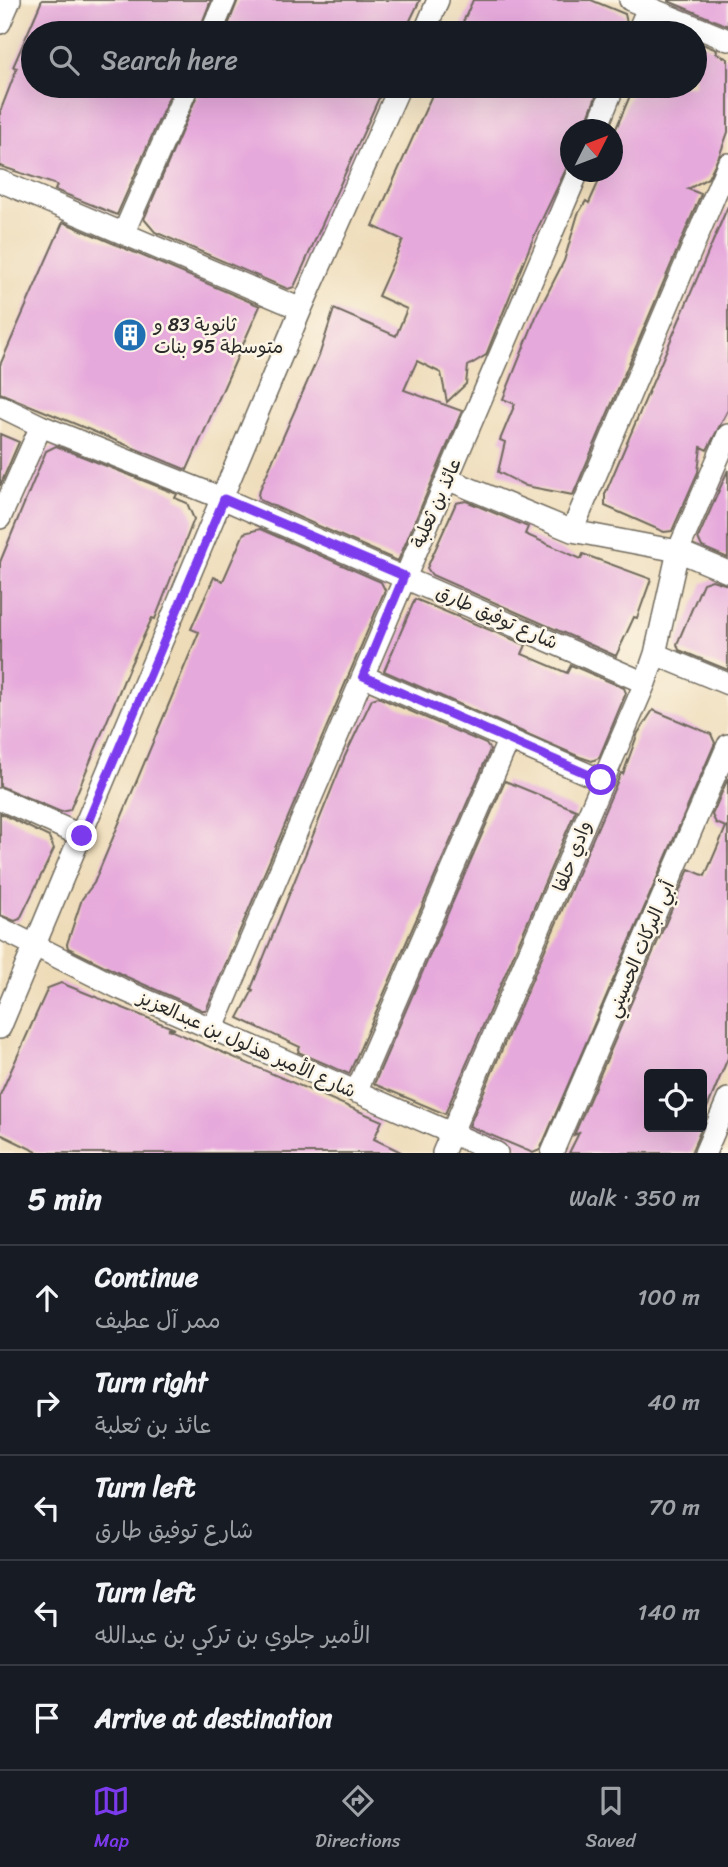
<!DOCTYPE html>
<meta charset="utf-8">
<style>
body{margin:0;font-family:Sriracha,"Playpen Sans Arabic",sans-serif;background:#242831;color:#f1f3f6}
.controls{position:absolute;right:21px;bottom:21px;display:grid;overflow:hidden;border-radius:7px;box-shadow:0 7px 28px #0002}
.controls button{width:63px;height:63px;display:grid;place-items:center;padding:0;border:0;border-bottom:2px solid #363941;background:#171b24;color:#f1f3f6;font:35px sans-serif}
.compass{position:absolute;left:560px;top:119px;width:63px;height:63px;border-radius:50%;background:#171b24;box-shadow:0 7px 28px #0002;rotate:48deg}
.stop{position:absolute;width:21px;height:21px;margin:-16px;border:5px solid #7c3aed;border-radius:50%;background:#fff}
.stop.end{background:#7c3aed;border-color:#fff;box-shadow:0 2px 7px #0008}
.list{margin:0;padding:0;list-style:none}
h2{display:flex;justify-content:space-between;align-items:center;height:91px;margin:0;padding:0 28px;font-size:30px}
h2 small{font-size:23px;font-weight:400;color:#9ea1a6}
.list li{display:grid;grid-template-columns:46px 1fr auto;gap:21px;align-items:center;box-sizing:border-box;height:105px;padding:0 28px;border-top:2px solid #363941}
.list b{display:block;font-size:26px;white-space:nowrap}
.list p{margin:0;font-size:23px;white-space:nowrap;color:#9ea1a6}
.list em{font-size:23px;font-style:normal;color:#9ea1a6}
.icon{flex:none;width:38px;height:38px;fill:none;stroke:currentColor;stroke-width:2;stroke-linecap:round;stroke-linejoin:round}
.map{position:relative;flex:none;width:728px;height:1153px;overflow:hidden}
.search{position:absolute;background:#171b24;box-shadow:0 7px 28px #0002;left:21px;right:21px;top:21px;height:77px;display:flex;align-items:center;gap:18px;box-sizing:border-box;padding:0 24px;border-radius:38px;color:#9ea1a6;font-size:26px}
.sheet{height:616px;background:#171b24}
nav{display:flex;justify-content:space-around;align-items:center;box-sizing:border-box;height:98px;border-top:2px solid #363941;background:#171b24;font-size:19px;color:#9ea1a6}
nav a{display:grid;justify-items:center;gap:4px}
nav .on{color:#7c3aed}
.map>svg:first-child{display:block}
.building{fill:#e6a9db}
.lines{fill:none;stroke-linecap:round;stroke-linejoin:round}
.minor-casing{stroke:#6f695d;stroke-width:24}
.minor{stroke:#fff;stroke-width:21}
.route{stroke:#7c3aed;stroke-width:9}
.labels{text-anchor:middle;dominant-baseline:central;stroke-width:5;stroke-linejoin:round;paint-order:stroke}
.poi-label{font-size:19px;fill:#2b2b2b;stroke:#fcf5e5;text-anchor:start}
.street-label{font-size:19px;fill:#2b2b2b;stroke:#fcf5e5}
</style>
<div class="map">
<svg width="728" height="1153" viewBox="0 0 728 1153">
<rect width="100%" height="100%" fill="#fcf5e5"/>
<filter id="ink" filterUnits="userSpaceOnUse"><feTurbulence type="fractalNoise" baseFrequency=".0143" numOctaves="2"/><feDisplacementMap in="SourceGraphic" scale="14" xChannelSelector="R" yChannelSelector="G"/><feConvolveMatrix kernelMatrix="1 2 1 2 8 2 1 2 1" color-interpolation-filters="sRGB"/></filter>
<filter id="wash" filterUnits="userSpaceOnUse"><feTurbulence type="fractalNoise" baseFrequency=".00686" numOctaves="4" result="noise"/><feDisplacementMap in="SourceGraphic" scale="28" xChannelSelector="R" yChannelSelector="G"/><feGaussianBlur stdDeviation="1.57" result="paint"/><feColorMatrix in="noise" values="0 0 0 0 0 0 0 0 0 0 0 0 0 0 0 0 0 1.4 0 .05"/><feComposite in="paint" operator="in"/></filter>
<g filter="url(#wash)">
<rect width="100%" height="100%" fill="#eedcb9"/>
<g id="blocks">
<path class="building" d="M 42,0 L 211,0 L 198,33 L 33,33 L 33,86 L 174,86 L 117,215 L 55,190 L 57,185 L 0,166 L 0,112 L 17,68 L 13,67 Z
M 238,0 L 420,0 L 404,33 L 225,33 Z
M 473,0 L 591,0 L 625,14 L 627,23 L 624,33 L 458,33 Z
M 668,0 L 728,0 L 728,26 L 668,1 Z
M 695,41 L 717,50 L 716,53 L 728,59 L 728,132 L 720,154 L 708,178 L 688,189 L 701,194 L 573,495 L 526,486 L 498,472 L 505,442 L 500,440 L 515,404 L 503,399 L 538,312 L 564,261 L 578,214 L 586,201 L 589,203 L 603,172 L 612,172 L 612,138 L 629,98 L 636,86 L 695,86 Z
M 201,86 L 375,86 L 383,89 L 294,287 L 288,289 L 155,232 L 144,219 Z
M 436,86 L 600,86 L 583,130 L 570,130 L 570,161 L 535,234 L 486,355 L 468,366 L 466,384 L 447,402 L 441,373 L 417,361 L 404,390 L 462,411 L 398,561 L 260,500 L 258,494 L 320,353 L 334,309 L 396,336 L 407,309 L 378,296 L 403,240 L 373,226 Z
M 728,206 L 728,410 L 707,450 L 701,447 L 698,472 L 672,531 L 664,532 L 605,506 L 605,494 Z
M 63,222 L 260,306 L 187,470 L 0,393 L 0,365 Z
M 0,434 L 19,442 L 0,486 Z
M 56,446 L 177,494 L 175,498 L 187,503 L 194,519 L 155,619 L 152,618 L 129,668 L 70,810 L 61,812 L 0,786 L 0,562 L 46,451 Z
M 728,470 L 728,558 L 702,547 L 698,538 Z
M 466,501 L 528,527 L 525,534 L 581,559 L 583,554 L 651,579 L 637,618 L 634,617 L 616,656 L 432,575 L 427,568 L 456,503 Z
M 260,529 L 381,582 L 385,590 L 206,1010 L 202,1010 L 127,977 L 68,948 L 67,944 L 82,899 L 94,883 L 199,632 L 191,629 L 214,577 L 223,581 L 244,533 Z
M 712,580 L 728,585 L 728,670 L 679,650 L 677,644 L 703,583 Z
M 415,599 L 526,645 L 522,654 L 567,673 L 571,665 L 624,688 L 626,693 L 599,758 L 592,761 L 580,757 L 384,671 Z
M 378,697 L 486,744 L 490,750 L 349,1074 L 298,1052 L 300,1047 L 238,1018 L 253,990 L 251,989 L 345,756 L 372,699 Z
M 653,710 L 711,734 L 715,743 L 540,1150 L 533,1153 L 469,1126 L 621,773 L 623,774 L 638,733 Z
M 728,778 L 728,1058 L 702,1120 L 702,1074 L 649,1074 L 649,1127 L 702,1127 L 691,1153 L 569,1153 L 579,1133 L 574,1135 L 689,869 L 705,876 L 726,827 L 716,823 L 712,815 Z
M 505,781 L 576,810 L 445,1114 L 374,1084 Z
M 0,813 L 49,837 L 54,849 L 20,919 L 15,921 L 0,915 Z
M 61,983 L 175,1029 L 168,1029 L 382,1121 L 374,1139 L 403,1153 L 39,1153 L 0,1134 L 0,1095 L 48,988 Z"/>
</g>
</g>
<g filter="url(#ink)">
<use href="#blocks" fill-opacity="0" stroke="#6f695d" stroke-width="2"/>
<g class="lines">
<defs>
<path id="minor" d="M 630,0 L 728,40
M 0,23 L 10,0
M 211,33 L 225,0
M 424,33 L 438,0
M 637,33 L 648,8
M 596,130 L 614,86
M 0,181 L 301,309
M 124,232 L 188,86
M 0,406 L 41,426 L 224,499 L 645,683
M 447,479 L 572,531 L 678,551 L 728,572
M 0,518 L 41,426
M 572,531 L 728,164
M 655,654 L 728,684
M 363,676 L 601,780
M 0,799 L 82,836
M 0,928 L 121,989 L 497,1153
M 0,1028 L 301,309 L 400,86
M 213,1028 L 578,172
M 356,1092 L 509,739
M 443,1153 L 645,683 L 655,654 L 678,551 L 728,435
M 552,1153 L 728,745
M 705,1153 L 728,1099"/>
</defs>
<use href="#minor" class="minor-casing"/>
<use href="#minor" class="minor"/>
</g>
</g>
<g class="lines" filter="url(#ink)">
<path class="route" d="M 82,836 L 224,499 L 404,576 L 363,676 L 601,780"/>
</g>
<defs>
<symbol id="building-disc" viewBox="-11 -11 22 22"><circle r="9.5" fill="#1f6fb2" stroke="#fcf5e5"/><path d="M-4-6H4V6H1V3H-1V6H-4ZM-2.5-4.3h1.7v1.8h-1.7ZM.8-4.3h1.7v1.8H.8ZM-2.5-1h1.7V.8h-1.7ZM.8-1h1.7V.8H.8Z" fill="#fff"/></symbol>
</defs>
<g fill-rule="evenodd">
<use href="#building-disc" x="111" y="316" width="38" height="38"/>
</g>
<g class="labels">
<g class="poi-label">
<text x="154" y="324">ثانوية 83 و<tspan x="154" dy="22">متوسطة 95 بنات</tspan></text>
</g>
<g class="street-label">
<text transform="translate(436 503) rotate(-66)">عائذ بن ثعلبة</text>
<text transform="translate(497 617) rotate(24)">شارع توفيق طارق</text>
<text transform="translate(572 856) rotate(-69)">وادي حلفا</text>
<text transform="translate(640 949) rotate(-67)">أبي البركات الحسيني</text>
<text transform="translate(247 1044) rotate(24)">شارع الأمير هذلول بن عبدالعزيز</text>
</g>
</g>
</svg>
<div class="controls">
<button><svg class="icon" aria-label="locate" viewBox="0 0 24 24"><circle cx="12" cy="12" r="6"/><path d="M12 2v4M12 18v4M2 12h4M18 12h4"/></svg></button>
</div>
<svg class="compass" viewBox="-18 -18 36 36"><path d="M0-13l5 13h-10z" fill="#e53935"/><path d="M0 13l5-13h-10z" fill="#9ea1a6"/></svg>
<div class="stop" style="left:601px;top:780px"></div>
<div class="stop end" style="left:82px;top:836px"></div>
<div class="search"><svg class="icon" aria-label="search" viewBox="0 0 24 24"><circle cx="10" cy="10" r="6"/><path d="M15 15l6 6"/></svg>Search here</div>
</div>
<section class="sheet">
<h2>5 min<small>Walk · 350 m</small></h2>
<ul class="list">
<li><svg class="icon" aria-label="ahead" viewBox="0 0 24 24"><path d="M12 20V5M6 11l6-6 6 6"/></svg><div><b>Continue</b><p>ممر آل عطيف</p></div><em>100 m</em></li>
<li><svg class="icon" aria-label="right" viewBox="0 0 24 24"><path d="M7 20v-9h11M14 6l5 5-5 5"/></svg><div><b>Turn right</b><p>عائذ بن ثعلبة</p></div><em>40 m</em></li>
<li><svg class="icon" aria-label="left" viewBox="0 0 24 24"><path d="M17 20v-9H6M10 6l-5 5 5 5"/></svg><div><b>Turn left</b><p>شارع توفيق طارق</p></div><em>70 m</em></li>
<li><svg class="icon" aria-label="left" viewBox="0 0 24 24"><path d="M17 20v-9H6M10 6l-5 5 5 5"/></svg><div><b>Turn left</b><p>الأمير جلوي بن تركي بن عبدالله</p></div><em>140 m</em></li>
<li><svg class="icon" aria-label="arrive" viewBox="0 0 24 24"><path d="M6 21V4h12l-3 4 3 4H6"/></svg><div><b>Arrive at destination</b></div></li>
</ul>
</section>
<nav>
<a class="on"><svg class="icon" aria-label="map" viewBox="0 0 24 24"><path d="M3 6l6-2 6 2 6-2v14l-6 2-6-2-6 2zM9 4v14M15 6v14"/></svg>Map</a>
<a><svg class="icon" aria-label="directions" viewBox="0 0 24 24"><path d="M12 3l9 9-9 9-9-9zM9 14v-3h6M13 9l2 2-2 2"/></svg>Directions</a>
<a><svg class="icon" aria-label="saved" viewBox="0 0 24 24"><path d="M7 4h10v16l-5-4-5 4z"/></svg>Saved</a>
</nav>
